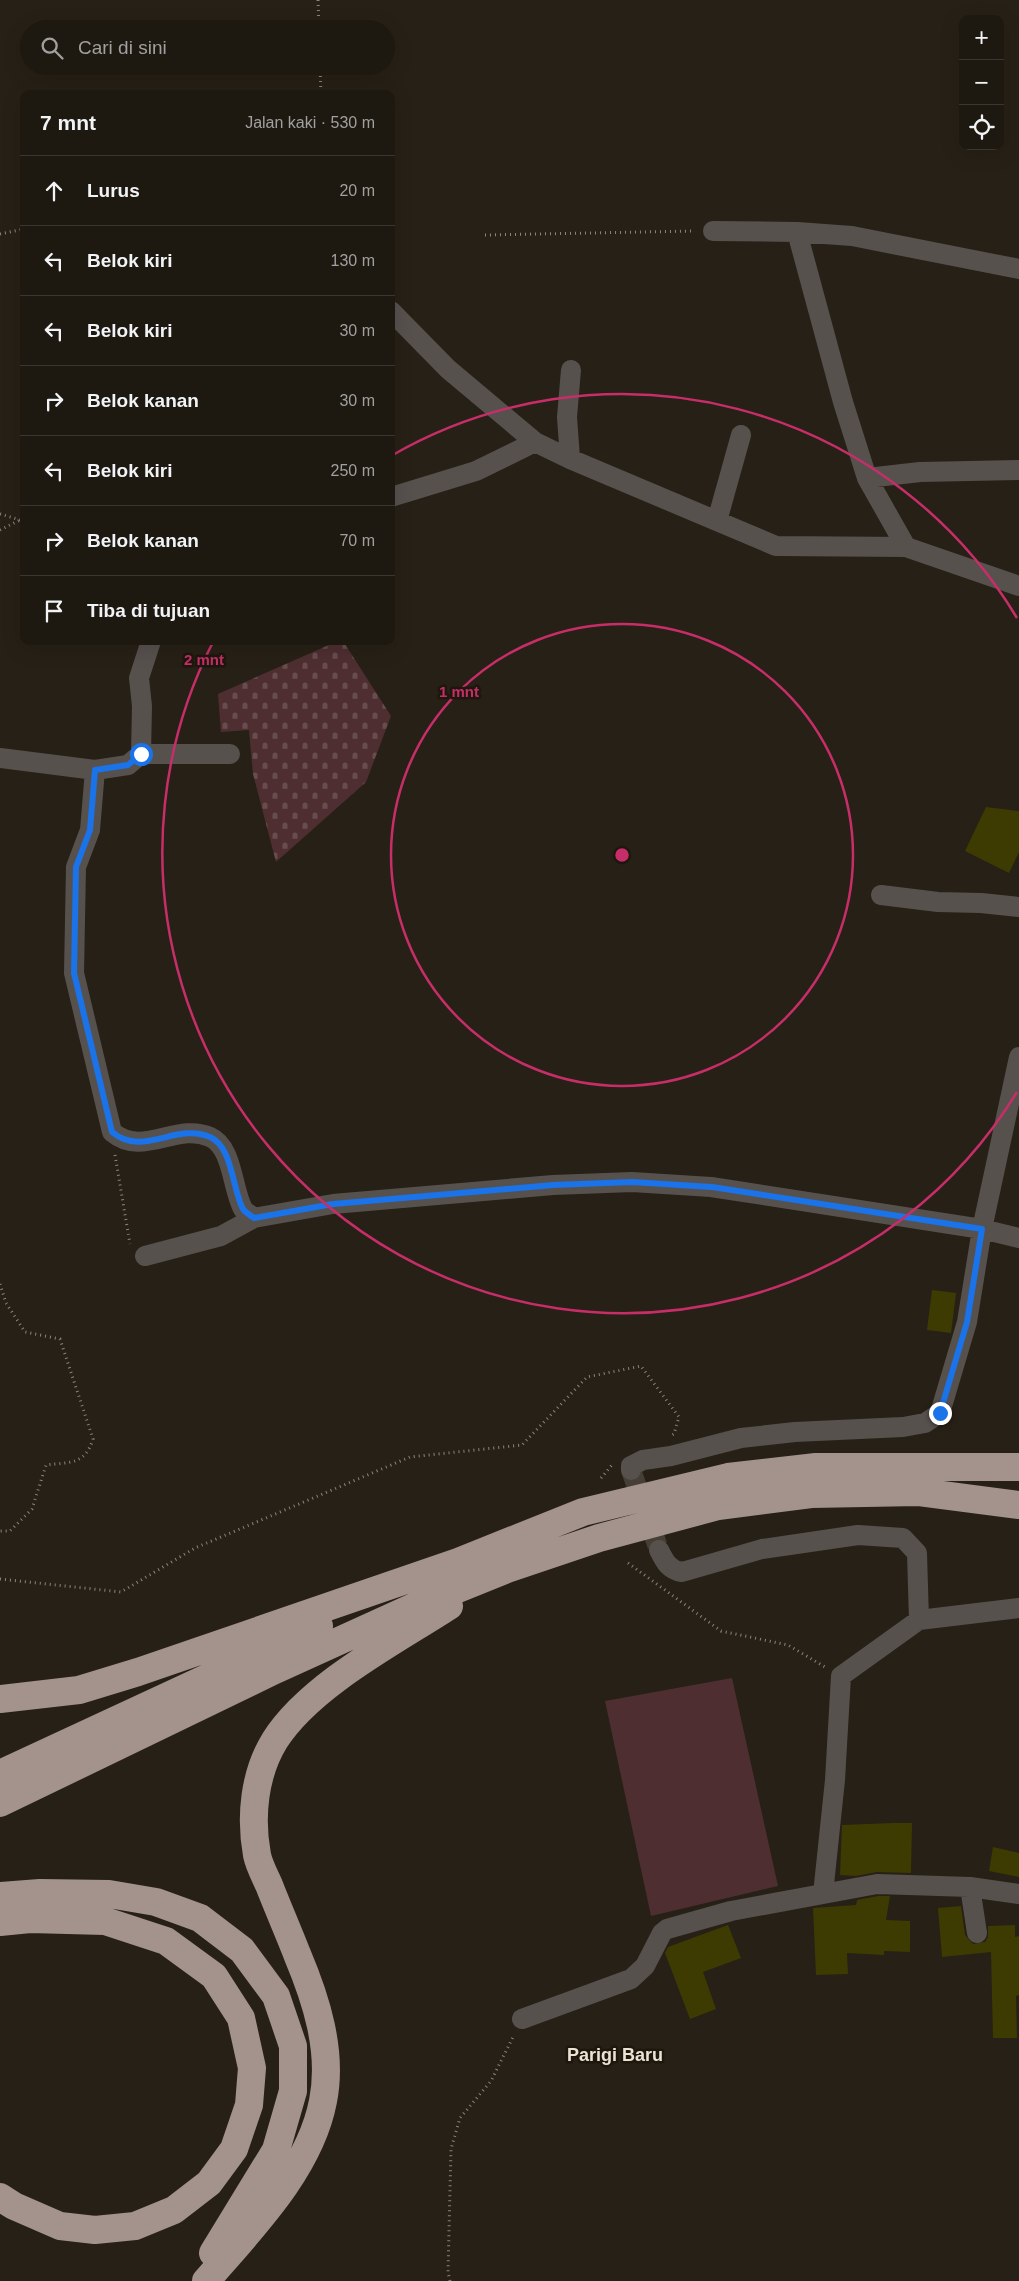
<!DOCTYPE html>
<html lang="id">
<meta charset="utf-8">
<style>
body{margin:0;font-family:Arial,sans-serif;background:#2a251e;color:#f1f3f6}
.controls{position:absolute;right:15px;top:15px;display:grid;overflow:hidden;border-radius:10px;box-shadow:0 5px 20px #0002}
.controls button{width:45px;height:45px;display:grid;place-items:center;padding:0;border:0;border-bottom:1px solid #3b3730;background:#1d1810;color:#f1f3f6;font:25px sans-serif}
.stop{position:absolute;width:15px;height:15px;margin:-11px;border:4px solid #1a73e8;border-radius:50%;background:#fff}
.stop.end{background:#1a73e8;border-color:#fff;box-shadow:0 1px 5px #0008}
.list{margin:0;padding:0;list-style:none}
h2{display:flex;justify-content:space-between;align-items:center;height:65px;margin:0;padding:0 20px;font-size:21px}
h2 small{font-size:16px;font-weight:400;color:#a0a09f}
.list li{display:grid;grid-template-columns:32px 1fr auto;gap:15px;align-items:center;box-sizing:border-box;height:70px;padding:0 20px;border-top:1px solid #3b3730}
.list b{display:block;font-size:19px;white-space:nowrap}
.list em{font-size:16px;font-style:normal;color:#a0a09f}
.icon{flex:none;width:28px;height:28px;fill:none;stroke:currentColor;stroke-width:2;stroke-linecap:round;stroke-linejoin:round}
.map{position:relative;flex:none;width:1019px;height:2281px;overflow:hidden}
.search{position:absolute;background:#1d1810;box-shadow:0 5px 20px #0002;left:20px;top:20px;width:375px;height:55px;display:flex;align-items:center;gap:12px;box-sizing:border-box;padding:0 18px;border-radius:28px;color:#a0a09f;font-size:19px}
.panel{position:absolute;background:#1d1810;box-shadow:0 5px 20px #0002;left:20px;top:90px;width:375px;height:555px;border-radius:10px}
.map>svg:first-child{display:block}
.green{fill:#4e2e31}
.cemetery{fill:url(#cemetery-stones)}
.building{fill:#3d3b02}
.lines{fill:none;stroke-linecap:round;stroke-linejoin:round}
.street-tunnel{stroke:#463f36;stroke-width:20;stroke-dasharray:20 10;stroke-linecap:butt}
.path{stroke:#8b857d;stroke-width:3;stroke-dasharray:1 4;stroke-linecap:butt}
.street{stroke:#57514e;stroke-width:20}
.highway{stroke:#a3938c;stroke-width:28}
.route{stroke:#1a73e8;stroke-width:6}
.ring{fill:none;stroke:#c72e69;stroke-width:2.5}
.labels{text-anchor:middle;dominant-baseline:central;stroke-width:5;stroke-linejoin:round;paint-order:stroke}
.quarter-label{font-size:18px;font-weight:bold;fill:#ebe2d4;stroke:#1d170d}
.centre{fill:#c72e69;stroke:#1d170d;stroke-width:2.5}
.ring-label{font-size:15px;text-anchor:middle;font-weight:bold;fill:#c72e69;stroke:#1d170d;stroke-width:5;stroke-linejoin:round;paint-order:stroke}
</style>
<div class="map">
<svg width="1019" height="2281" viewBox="0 0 1019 2281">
<defs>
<pattern id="cemetery-stones" width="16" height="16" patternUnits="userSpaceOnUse" patternTransform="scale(1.25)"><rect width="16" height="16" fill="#4e2e31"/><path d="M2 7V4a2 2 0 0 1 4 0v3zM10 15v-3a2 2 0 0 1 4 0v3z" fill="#684d4f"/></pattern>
</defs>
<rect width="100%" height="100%" fill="#272016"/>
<path class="green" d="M 732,1678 L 778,1886 L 651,1916 L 605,1701 Z"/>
<path class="cemetery" d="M 338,641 L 343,641 L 391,716 L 366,782 L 276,862 L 253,774 L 249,730 L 221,732 L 218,694 Z"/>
<path class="building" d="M 986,807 L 1019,811 L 1019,852 L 1009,873 L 965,851 Z
M 932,1290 L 956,1293 L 951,1333 L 927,1330 Z
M 893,1823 L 912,1823 L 911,1873 L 877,1872 L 856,1876 L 840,1875 L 842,1825 Z
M 993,1847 L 1019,1853 L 1019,1877 L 989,1871 Z
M 878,1896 L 890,1896 L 886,1920 L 910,1921 L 910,1952 L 884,1951 L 884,1955 L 847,1953 L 848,1974 L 816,1975 L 813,1908 L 856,1905 L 857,1900 Z
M 961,1906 L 965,1935 L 973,1944 L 985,1942 L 988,1937 L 988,1926 L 1015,1925 L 1015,1937 L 1019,1936 L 1019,1995 L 1016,1996 L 1017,2038 L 993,2038 L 991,1952 L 942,1957 L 938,1908 Z
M 728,1925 L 741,1958 L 703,1972 L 716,2009 L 690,2019 L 665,1953 L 668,1947 Z"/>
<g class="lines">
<path class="street-tunnel" d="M 631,1470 L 659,1550"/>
<path class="path" d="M 318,0 L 319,29
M 320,66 L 321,94
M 0,234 L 24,229
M 485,235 L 695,231
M 0,514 L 24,521
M 0,530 L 20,520
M 115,1155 L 130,1244
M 0,1284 L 6,1303 L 25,1332 L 60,1339 L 93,1439 C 85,1465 70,1462 46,1465 L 32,1509 L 10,1531 L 0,1531
M 601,1478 L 612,1465
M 628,1563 L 721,1631 L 788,1645 L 825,1667
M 0,1579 L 121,1592 L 195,1548 L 410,1457 L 522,1445 L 587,1377 L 641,1366 L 679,1417 L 674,1434 L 672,1435
M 450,2281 L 448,2272 L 451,2149 L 460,2118 L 491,2081 L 514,2035"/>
<path class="street" d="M 713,231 L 797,232 L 852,236 L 1019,269
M 797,232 L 843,402 L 867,478 L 906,547
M 391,311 L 448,369 L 535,442 L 570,459 L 776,546 L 906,547 L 1019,586
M 570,459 L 567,417 L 571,370
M 867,478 L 920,472 L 1019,470
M 391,497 L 476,471 L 535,442
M 717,521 L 741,435
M 141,754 L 142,706 L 139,678 L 151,641
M 230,754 L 141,754 L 128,765 L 95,770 L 90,830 L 76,867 L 74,973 L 112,1132 C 143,1158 176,1122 210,1137 C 233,1147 232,1189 243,1209 C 245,1212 251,1215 254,1218
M 0,758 L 95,770
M 881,895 L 938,902 L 981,903 L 1019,907
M 1019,1057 L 982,1229 L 1019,1238
M 145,1256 L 221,1236 L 254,1218 L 333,1204 L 553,1185 L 632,1182 L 711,1187 L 982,1229 L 967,1322 L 940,1413 L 925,1423 L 903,1427 L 795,1432 L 741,1438 L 671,1456 L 643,1460 L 631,1466 L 631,1470
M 659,1550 C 665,1562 669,1570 682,1572 L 762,1549 L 858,1535 L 903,1538 L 917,1553 L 919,1620
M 970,1887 L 977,1933
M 823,1894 L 835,1780 L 841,1676 L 919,1620 L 1019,1608
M 522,2019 L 631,1979 L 645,1966 L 662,1933 L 667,1929 L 731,1911 L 877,1884 L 970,1887 L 1019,1894"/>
<path class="highway" d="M 0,1699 L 79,1690 L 138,1672 L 458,1562 L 583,1512 L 728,1477 L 816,1467 L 1019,1467
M 0,1774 L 319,1626
M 0,1803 L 275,1670 L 418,1605 L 507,1569 L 599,1538 L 718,1506 L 811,1494 L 919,1492 L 1019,1505
M 0,1896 L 40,1893 L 109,1894 L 156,1902 L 200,1918 L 242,1950 L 276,1996 L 293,2046 L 293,2091 L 276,2150 L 213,2253
M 0,1922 L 30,1919 L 105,1921 L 166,1941 L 214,1976 L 241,2018 L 252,2068 L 249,2105 L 234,2149 L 209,2183 L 174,2210 L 135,2226 L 95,2230 L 60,2226 L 14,2206 L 0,2197
M 206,2281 C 250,2230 310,2170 323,2101 C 333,2051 316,1999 297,1954 C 288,1931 278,1908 269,1885 C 265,1876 259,1865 257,1855 C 250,1817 254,1774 275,1740 C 310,1685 395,1641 449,1606"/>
</g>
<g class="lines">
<path class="route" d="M 141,754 L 128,765 L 95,770 L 90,830 L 76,867 L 74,973 L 112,1132 C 143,1158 176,1122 210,1137 C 233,1147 232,1189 243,1209 C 245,1212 251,1216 254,1218 L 333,1204 L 553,1185 L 632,1182 L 712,1187 L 982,1229 L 967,1322 L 940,1413"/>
</g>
<g class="ring">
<circle cx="622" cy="855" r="231"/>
<path d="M1017 1092A461 461 0 0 1 213 642M391 456A461 461 0 0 1 1017 618"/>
</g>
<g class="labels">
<g class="quarter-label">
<text x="615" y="2055">Parigi Baru</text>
</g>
</g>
<circle cx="622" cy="855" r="8" class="centre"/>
<g class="ring-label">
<text x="204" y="665">2 mnt</text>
<text x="459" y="697">1 mnt</text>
</g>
</svg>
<div class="controls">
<button>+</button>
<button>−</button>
<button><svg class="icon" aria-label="locate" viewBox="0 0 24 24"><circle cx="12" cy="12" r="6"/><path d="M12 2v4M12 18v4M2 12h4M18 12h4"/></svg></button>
</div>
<div class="stop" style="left:141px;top:754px"></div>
<div class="stop end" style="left:940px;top:1413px"></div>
<div class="search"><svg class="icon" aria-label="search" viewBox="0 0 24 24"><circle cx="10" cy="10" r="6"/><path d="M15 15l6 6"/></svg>Cari di sini</div>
<section class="panel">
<h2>7 mnt<small>Jalan kaki · 530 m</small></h2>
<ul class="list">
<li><svg class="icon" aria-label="ahead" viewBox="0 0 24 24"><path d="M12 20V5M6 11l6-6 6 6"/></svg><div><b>Lurus</b></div><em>20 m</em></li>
<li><svg class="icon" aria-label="left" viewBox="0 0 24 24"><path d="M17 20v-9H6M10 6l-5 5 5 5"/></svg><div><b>Belok kiri</b></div><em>130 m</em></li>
<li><svg class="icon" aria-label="left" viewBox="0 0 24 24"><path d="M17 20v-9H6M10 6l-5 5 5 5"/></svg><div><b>Belok kiri</b></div><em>30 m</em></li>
<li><svg class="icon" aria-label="right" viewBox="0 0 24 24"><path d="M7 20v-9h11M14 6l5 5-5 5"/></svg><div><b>Belok kanan</b></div><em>30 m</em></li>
<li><svg class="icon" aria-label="left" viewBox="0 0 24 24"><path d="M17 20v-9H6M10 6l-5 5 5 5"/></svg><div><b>Belok kiri</b></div><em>250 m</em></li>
<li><svg class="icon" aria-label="right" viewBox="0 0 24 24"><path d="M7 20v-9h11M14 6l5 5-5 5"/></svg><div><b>Belok kanan</b></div><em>70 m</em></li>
<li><svg class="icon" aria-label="arrive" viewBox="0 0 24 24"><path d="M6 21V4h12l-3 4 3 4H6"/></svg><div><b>Tiba di tujuan</b></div></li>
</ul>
</section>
</div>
